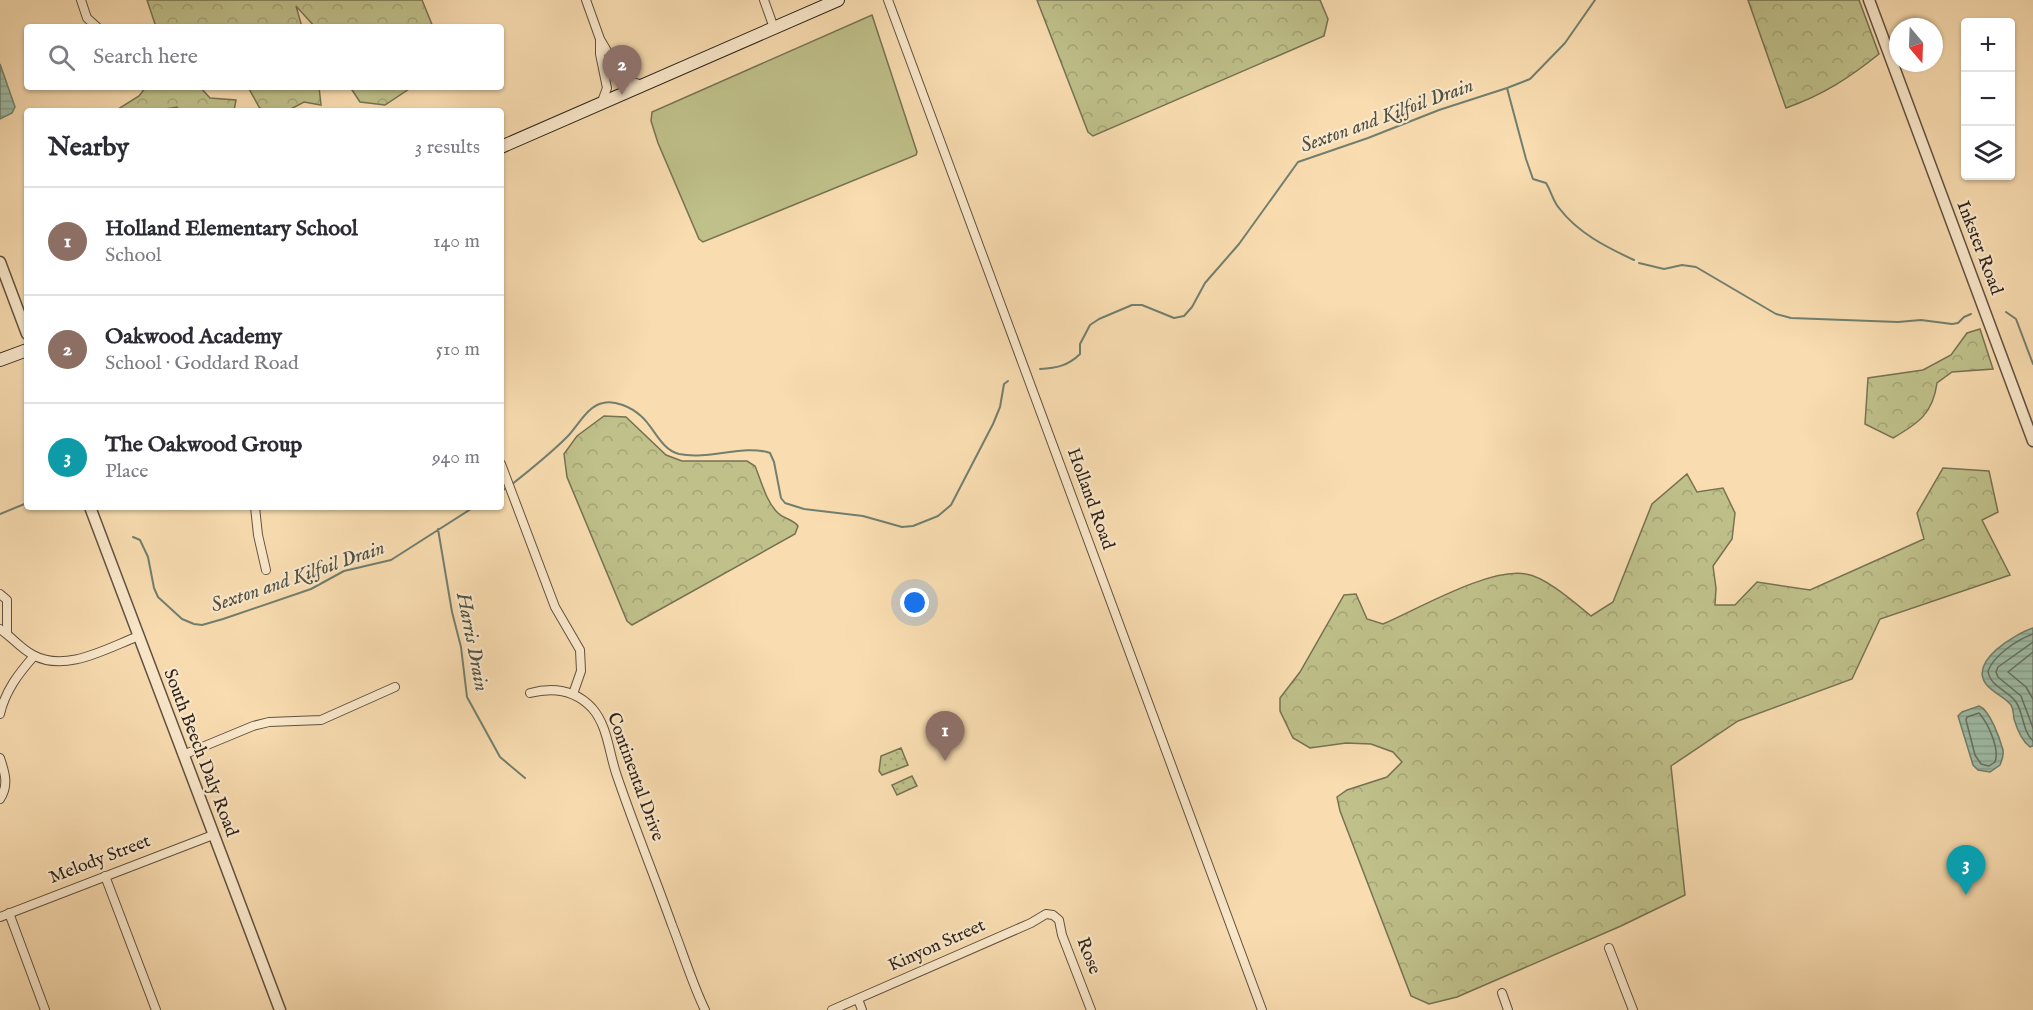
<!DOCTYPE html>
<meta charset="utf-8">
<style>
body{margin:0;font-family:"IM FELL English",serif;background:#f2f2f3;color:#2b2b33}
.controls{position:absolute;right:18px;top:18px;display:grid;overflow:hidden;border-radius:6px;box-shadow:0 2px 4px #0004}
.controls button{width:54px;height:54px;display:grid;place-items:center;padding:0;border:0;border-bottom:2px solid #e1e1e2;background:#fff;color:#2b2b33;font:30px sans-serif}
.compass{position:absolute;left:1889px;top:18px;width:54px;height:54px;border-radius:50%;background:#fff;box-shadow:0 2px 4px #0004;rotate:161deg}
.you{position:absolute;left:915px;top:603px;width:21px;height:21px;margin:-15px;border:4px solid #fff;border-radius:50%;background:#1a73e8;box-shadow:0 0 0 9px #1a73e833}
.badge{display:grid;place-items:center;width:39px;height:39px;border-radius:50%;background:#0b8043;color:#fff;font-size:20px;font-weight:700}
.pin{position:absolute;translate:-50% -50px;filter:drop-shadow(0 2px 3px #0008)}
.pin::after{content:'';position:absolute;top:32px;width:21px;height:18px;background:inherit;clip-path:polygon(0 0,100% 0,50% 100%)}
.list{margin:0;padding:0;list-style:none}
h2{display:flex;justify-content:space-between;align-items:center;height:78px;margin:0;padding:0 24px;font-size:26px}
h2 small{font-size:20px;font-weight:400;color:#7c7c81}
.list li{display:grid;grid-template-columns:39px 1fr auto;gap:18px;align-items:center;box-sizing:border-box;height:108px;padding:0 24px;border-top:2px solid #e1e1e2}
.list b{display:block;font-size:22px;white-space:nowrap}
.list p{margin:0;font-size:20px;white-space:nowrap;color:#7c7c81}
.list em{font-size:20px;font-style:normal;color:#7c7c81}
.icon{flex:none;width:33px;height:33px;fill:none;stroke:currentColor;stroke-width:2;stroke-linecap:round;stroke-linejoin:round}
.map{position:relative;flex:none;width:2033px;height:1010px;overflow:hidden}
.search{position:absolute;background:#fff;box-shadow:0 2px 4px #0004;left:24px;top:24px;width:480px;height:66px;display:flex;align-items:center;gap:15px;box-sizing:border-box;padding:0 21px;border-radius:6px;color:#7c7c81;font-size:22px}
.panel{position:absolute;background:#fff;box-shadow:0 2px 4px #0004;left:24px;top:108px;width:480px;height:402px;border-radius:6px}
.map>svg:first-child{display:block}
.grass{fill:#bfc08a;stroke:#767252;stroke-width:1.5}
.forest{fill:url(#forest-crowns);stroke:#767252;stroke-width:1.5}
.park{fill:url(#park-dots);stroke:#767252;stroke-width:1.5}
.water{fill:url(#water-rules);stroke:#717f6f;stroke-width:1.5}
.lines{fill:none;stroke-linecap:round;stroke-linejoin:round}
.shore{stroke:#667061;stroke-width:1.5}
.stream{stroke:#717f6f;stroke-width:2}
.minor-casing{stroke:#605240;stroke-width:10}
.tertiary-casing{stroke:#605240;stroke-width:13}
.secondary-casing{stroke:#2d231b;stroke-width:14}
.minor{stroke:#fbe9cc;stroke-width:8}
.tertiary{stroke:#fbe9cc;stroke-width:10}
.secondary{stroke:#fbe9cc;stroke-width:12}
.labels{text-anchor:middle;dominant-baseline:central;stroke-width:4.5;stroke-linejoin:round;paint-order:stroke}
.street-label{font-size:18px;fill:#2d231b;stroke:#fbe9cc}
.water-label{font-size:20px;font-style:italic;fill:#4f5145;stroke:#fbe9cc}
</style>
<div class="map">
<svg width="2033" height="1010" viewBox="0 0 2033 1010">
<defs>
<pattern id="forest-crowns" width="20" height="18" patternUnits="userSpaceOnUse" patternTransform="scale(1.5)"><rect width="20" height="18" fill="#bfc08a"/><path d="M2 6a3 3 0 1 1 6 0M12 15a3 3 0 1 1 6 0" fill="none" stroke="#a4a576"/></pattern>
<pattern id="park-dots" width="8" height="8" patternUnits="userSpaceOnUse" patternTransform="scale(1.5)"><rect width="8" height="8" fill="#bfc08a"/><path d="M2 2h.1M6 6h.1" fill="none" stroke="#a4a576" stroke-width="1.8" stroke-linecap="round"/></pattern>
<pattern id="water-rules" width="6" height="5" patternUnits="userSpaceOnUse" patternTransform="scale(1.5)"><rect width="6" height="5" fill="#9fbda7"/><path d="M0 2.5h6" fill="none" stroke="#89a28f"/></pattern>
</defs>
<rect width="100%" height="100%" fill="#f9ddb1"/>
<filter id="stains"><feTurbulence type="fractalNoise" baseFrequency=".00333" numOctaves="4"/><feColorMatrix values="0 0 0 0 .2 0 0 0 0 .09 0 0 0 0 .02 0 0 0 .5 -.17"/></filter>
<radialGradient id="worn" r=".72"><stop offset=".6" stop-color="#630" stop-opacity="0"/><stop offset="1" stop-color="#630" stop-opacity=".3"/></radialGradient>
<path class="grass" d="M 872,15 L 917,152 L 916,155 L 703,242 L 699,239 L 658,143 L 651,121 L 652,112 Z"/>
<path class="forest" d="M 147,0 L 422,0 L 433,27 L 315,27 L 296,6 L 302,27 L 156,27 Z
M 1037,0 L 1320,0 L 1328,19 L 1324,36 L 1093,136 L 1088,132 Z
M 1748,0 L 1859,0 L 1879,54 C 1849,78 1823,95 1786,108 Z
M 146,87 L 200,87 L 210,98 L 236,100 L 234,111 L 179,111 L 177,107 L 153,111 L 115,111 L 139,96 Z
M 248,87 L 319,87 L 321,105 L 304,102 L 287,111 L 265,111 L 259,107 Z
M 350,87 L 412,87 L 385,105 L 360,102 Z
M 1980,329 L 1993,369 L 1952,372 L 1937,383 C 1933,413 1919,423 1893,438 L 1865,424 L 1868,378 L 1923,370 L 1951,355 L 1967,333 Z
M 604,416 L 626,417 L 666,455 L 682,461 L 747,461 L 755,466 C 761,480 766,502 778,513 C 784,519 793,519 798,526 L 795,534 L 632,625 L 627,621 L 567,477 L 564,454 L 577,436 Z
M 1943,468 L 1989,471 L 1998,512 L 1982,520 L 2010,575 L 1880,619 L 1852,679 L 1738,721 L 1671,766 L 1685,895 L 1621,926 L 1457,997 L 1429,1004 L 1411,996 L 1340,811 L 1337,797 L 1347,790 L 1387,777 L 1402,762 L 1393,752 L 1371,744 L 1346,743 L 1310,748 L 1293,738 L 1280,711 L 1280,698 L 1300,672 L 1344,595 L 1356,594 L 1367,619 L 1383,624 C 1418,609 1490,567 1526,574 C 1546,577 1575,603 1591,616 L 1613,602 L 1652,504 L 1687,474 L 1697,492 L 1723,488 L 1735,513 L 1732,539 L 1713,566 L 1716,588 L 1715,605 L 1735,605 L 1757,582 L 1810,590 L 1924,539 L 1917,513 Z"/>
<path class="park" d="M 901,748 L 908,765 L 882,775 L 879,771 L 881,756 Z
M 912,776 L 917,786 L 897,795 L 892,785 Z"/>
<path class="water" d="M 0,64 L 15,107 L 12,113 L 0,119 Z
M 2033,628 L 2033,746 L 2030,747 C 2022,741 2017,729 2014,719 C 2013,714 2014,710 2011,705 C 2005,697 1993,693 1986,684 C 1969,661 2015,634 2033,628 Z
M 1979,706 C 1990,710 2000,739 2003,750 C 2004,756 2002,760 2000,765 L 1990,772 L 1978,770 L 1973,765 L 1958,716 L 1962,712 Z"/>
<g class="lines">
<path class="shore" d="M 2033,634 C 2017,640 1994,655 1988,671 C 1990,687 2008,690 2016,702 C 2024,714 2022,730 2033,741
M 2033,642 L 1998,667 L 1996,672 L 1998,677 L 2021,696 L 2033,728
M 2033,652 L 2008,672 L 2026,687 L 2033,699
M 1979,713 C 1988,723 2000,749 1995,762 L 1989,766 L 1981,764 L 1975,755 L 1966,720 L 1967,717 Z"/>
<path class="stream" d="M 1507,88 L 1526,159 L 1533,179 L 1546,183 C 1551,191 1553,201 1559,208 C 1578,233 1606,247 1634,260
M 1639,263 L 1664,269 L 1682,265 L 1696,267 L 1776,314 L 1791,318 L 1898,322 L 1921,320 L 1952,324 L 1958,323 L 1964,317 L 1971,314
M 2006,312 L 2016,319 L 2033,364
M 1040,369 C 1056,368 1068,366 1080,354 L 1080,344 L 1090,325 L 1099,319 L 1132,305 L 1142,305 L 1174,318 L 1184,316 L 1192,307 L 1205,283 L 1239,244 L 1298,162 L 1368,138 L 1439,110 L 1507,88 L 1530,79 L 1565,43 L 1595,0
M 511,485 C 530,470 550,454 567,437 C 578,426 587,406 603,403 C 615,400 631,407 641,416 C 654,427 661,450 679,454 C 710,460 744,444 770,453 L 774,462 L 781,498 L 785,503 L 804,509 L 863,516 L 902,527 L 913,526 L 938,516 L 951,505 L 993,424 L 1000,407 L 1004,384 L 1008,381
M 501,492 L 506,488
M 61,507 L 67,509
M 0,514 L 27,503
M 438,529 L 452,612 L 461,647 L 467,697 L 500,757 L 525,778
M 133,537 L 140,540 L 148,557 L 154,588 L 158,597 L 182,619 L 194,624 L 202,625 L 223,619 L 311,589 L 344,571 L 391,560 L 474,507"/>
<defs>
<path id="minor" d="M 81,0 L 87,18 L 97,27
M 586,0 L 600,39 L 618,70 L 626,80 L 643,85
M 764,0 L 774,28
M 888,0 L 1262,1010
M 600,40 L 600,54 L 607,88 L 601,104
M 501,464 L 555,607 L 580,650 L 581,671 L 573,694
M 255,507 L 258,535 L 266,570
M 0,594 L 7,600 L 7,634
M 0,629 C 12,637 20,648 33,655 C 66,673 107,648 139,636
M 530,693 C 553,687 575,690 592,708 C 608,726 609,754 617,776 C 634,826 654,875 672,925 C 683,953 692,983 705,1010
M 0,714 C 5,691 19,673 34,656
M 183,755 L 253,726 L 269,722 L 321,720 L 395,687
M 0,758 C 5,773 9,785 0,799
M 105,876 L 156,1010
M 9,913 L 45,1010
M 0,917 L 213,835
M 1609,948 L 1633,1010
M 1502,993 L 1508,1010
M 858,999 L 862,1010
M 832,1010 L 1031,923 L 1046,914 L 1053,915 L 1059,920 L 1062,935 L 1091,1010"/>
<path id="tertiary" d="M 1869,0 L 2033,441
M 0,262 L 27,334
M 90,507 L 280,1010"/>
<path id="secondary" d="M 501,147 L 838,0
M 0,360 L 27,350"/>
</defs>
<use href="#minor" class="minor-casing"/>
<use href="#tertiary" class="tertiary-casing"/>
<use href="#secondary" class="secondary-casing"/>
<use href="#minor" class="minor"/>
<use href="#tertiary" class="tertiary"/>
<use href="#secondary" class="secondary"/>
</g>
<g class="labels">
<g class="street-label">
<text transform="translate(1979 248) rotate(69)">Inkster Road</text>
<text transform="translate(1090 499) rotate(70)">Holland Road</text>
<text transform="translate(200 753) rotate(69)">South Beech Daly Road</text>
<text transform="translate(635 777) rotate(70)">Continental Drive</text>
<text transform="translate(100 860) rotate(-21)">Melody Street</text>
<text transform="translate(937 946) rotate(-24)">Kinyon Street</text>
<text transform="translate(1088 956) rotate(69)">Rose</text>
</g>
<g class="water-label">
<text transform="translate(1387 116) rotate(-20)">Sexton and Kilfoil Drain</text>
<text transform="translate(298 577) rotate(-19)">Sexton and Kilfoil Drain</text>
<text transform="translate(472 642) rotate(79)">Harris Drain</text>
</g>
</g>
<rect width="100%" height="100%" filter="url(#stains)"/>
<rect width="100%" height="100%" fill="url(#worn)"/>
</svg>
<div class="controls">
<button>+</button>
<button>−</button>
<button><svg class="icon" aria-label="layers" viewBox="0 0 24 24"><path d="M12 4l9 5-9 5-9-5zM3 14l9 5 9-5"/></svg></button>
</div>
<svg class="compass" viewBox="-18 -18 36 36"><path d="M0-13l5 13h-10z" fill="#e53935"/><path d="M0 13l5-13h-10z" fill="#7c7c81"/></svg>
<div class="you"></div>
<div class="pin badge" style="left:945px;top:761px;background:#8d6e63">1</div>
<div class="pin badge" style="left:622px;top:95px;background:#8d6e63">2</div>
<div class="pin badge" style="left:1966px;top:895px;background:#0f9aa8">3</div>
<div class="search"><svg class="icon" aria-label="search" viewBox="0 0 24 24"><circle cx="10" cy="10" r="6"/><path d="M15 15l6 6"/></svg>Search here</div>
<section class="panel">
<h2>Nearby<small>3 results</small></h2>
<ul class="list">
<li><span class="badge" style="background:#8d6e63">1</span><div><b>Holland Elementary School</b><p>School</p></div><em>140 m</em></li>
<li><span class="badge" style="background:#8d6e63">2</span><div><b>Oakwood Academy</b><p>School · Goddard Road</p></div><em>510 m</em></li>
<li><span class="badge" style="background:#0f9aa8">3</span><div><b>The Oakwood Group</b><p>Place</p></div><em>940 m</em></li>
</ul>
</section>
</div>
